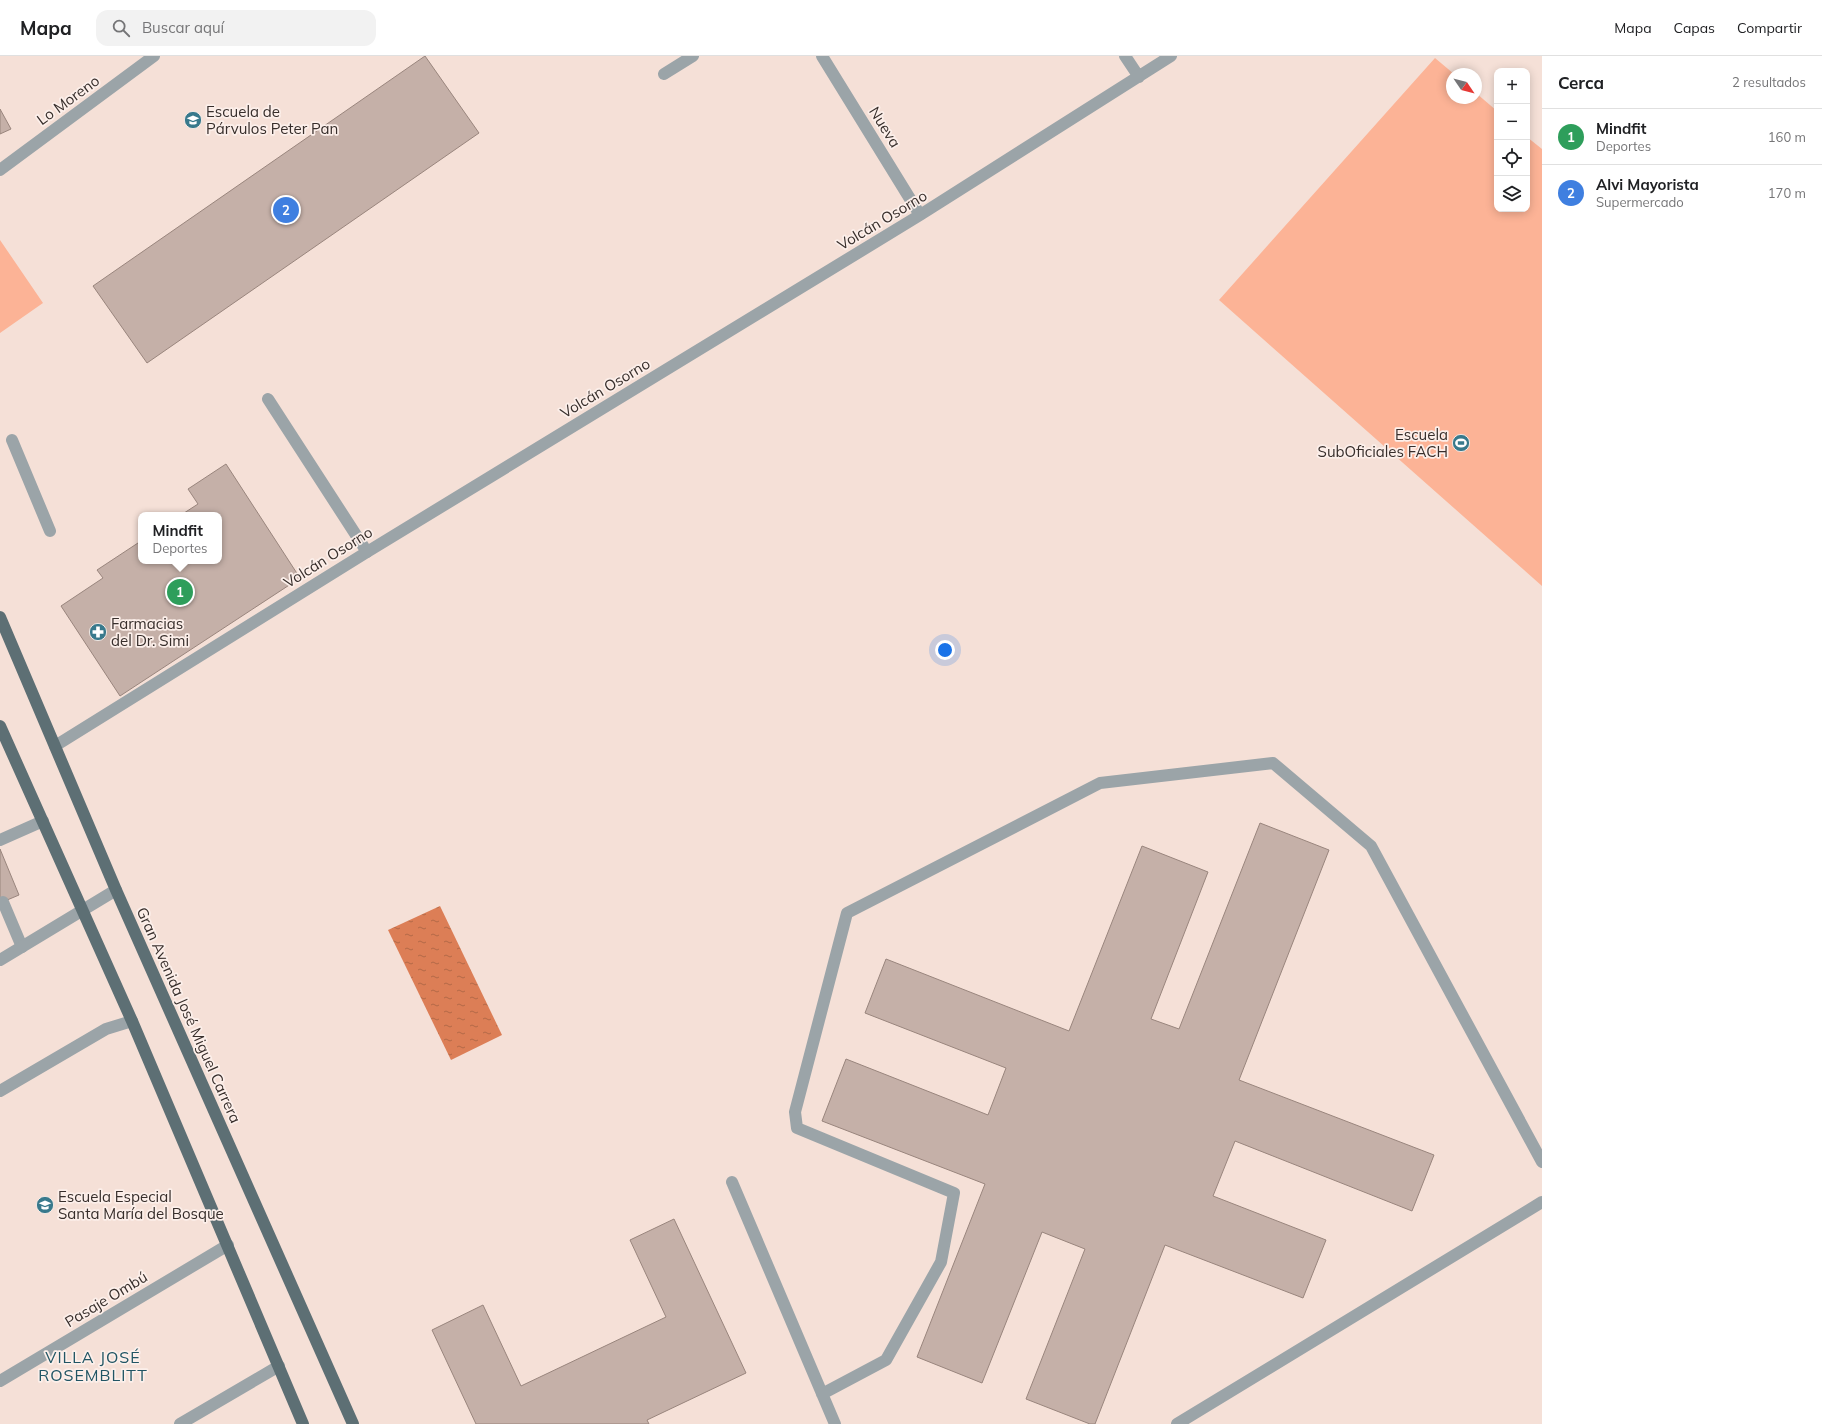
<!DOCTYPE html>
<html lang="es">
<meta charset="utf-8">
<style>
body{margin:0;font-family:Mulish,sans-serif;background:#f2f2f2;color:#202124}
.controls{position:absolute;right:12px;top:12px;display:grid;overflow:hidden;border-radius:8px;box-shadow:0 2px 10px #0003}
.controls button{width:36px;height:36px;display:grid;place-items:center;padding:0;border:0;border-bottom:1px solid #e0e0e0;background:#fff;color:#202124;font:20px sans-serif}
.compass{position:absolute;left:1446px;top:12px;width:36px;height:36px;border-radius:50%;background:#fff;box-shadow:0 2px 10px #0003;rotate:125deg}
.you{position:absolute;left:945px;top:594px;width:14px;height:14px;margin:-10px;border:3px solid #fff;border-radius:50%;background:#1a73e8;box-shadow:0 0 0 6px #1a73e833}
.badge{display:grid;place-items:center;width:26px;height:26px;border-radius:50%;background:#d93025;color:#fff;font-size:13px;font-weight:700}
.pin{position:absolute;translate:-50% -50%;border:2px solid #fff;box-shadow:0 1px 4px #0006}
.popup{position:absolute;left:138px;top:456px;width:84px;height:52px;box-sizing:border-box;display:grid;place-content:center;border-radius:8px;background:#fff;filter:drop-shadow(0 1px 3px #0005);font-size:13px;white-space:nowrap;color:#757577}
.popup b{font-size:15px;color:#202124}
.popup::after{content:'';position:absolute;left:50%;top:100%;margin-left:-8px;border:8px solid transparent;border-top-color:#fff}
.list{margin:0;padding:0;list-style:none}
h2{display:flex;justify-content:space-between;align-items:center;height:52px;margin:0;padding:0 16px;font-size:17px}
h2 small{font-size:13px;font-weight:400;color:#757577}
.list li{display:grid;grid-template-columns:26px 1fr auto;gap:12px;align-items:center;box-sizing:border-box;height:56px;padding:0 16px;border-top:1px solid #e0e0e0}
.list b{display:block;font-size:15px;white-space:nowrap}
.list p{margin:0;font-size:13px;white-space:nowrap;color:#757577}
.list em{font-size:13px;font-style:normal;color:#757577}
.icon{flex:none;width:22px;height:22px;fill:none;stroke:currentColor;stroke-width:2;stroke-linecap:round;stroke-linejoin:round}
.map{position:relative;flex:none;width:1542px;height:1368px;overflow:hidden}
header{display:flex;align-items:center;gap:24px;box-sizing:border-box;height:56px;padding:0 20px;background:#fff;border-bottom:1px solid #e0e0e0}
header strong{font-size:19px}
nav{display:flex;gap:22px;margin-inline-start:auto;font-size:14px}
.search{width:280px;height:36px;background:#f2f2f2;display:flex;align-items:center;gap:10px;box-sizing:border-box;padding:0 14px;border-radius:12px;color:#757577;font-size:15px}
main{display:flex}
aside{flex:1;background:#fff}
.map>svg:first-child{display:block}
.pitch{fill:#fcb396}
.water{fill:url(#water-ripples)}
.building{fill:#c5b0a8;stroke:#99857d}
.lines{fill:none;stroke-linecap:round;stroke-linejoin:round}
.lane{stroke:#9ba4a8;stroke-width:12}
.street{stroke:#9ba4a8;stroke-width:12}
.primary{stroke:#5d6f74;stroke-width:12}
.labels{text-anchor:middle;dominant-baseline:central;stroke-width:3.5;stroke-linejoin:round;paint-order:stroke}
.street-label{font-size:15px;fill:#372e2b;stroke:#fcefea}
.poi-label{font-size:15px;fill:#372e2b;stroke:#fcefea;text-anchor:start}
.neighbourhood-label{font-size:16px;letter-spacing:1px;fill:#215564;stroke:#fcefea}
</style>
<header>
<strong>Mapa</strong>
<div class="search"><svg class="icon" aria-label="search" viewBox="0 0 24 24"><circle cx="10" cy="10" r="6"/><path d="M15 15l6 6"/></svg>Buscar aquí</div>
<nav><a>Mapa</a><a>Capas</a><a>Compartir</a></nav>
</header>
<main>
<div class="map">
<svg width="1542" height="1368" viewBox="0 0 1542 1368">
<defs>
<pattern id="water-ripples" width="26" height="14" patternUnits="userSpaceOnUse"><rect width="26" height="14" fill="#dc7e56"/><path d="M2 4q2-2 4 0t4 0M15 11q2-2 4 0t4 0" fill="none" stroke="#b36847"/></pattern>
</defs>
<rect width="100%" height="100%" fill="#f5e0d7"/>
<path class="pitch" d="M 1435,2 L 1454,18 L 1452,18 L 1452,42 L 1476,42 L 1476,37 L 1497,55 L 1497,153 L 1527,153 L 1527,81 L 1542,93 L 1542,530 L 1219,244 Z
M 0,184 L 43,247 L 0,277 Z"/>
<path class="water" d="M 440,850 L 502,979 L 451,1004 L 388,874 Z"/>
<path class="building" d="M 425,0 L 479,77 L 147,307 L 93,230 Z
M 0,53 L 11,73 L 0,78 Z
M 226,408 L 300,522 L 120,640 L 61,550 L 103,522 L 97,514 L 141,485 L 141,505 L 219,505 L 219,459 L 181,459 L 198,448 L 188,433 Z
M 1260,767 L 1329,794 L 1239,1024 L 1434,1099 L 1412,1155 L 1235,1085 L 1213,1140 L 1326,1184 L 1303,1242 L 1165,1189 L 1095,1368 L 1090,1368 L 1026,1343 L 1085,1193 L 1042,1176 L 982,1327 L 917,1301 L 985,1128 L 822,1065 L 846,1003 L 988,1059 L 1006,1012 L 865,957 L 886,903 L 1069,975 L 1142,790 L 1208,816 L 1151,963 L 1179,973 Z
M 0,793 L 19,839 L 0,847 Z
M 674,1163 L 746,1317 L 647,1364 L 649,1368 L 476,1368 L 432,1274 L 483,1249 L 521,1330 L 666,1261 L 630,1184 Z"/>
<g class="lines">
<path class="lane" d="M 268,343 L 367,496
M 12,384 L 50,475
M 0,784 L 43,765
M 3,846 L 22,891
M 0,1035 L 106,973 L 132,965
M 732,1126 L 835,1368
M 822,1338 L 886,1304 L 941,1206 L 954,1137 L 797,1072 L 795,1056 L 847,857 L 1100,727 L 1273,707 L 1371,790 L 1542,1106
M 180,1368 L 279,1310
M 1177,1368 L 1542,1146"/>
<path class="street" d="M 822,0 L 920,159
M 1125,0 L 1139,21
M 664,18 L 693,0
M 0,114 L 154,0
M 55,690 L 367,496 L 920,159 L 1171,0
M 0,904 L 116,834
M 0,1325 L 228,1189"/>
<path class="primary" d="M 0,561 L 116,834 L 353,1368
M 0,670 L 132,965 L 303,1368"/>
</g>
<defs>
<symbol id="school-disc" viewBox="-11 -11 22 22"><circle r="9.5" fill="#38798c" stroke="#fcefea"/><path d="M0-5L7-2L0 1L-7-2ZM-4 1L0 2.5L4 1V4Q0 6-4 4Z" fill="#fff"/></symbol>
<symbol id="stadium-disc" viewBox="-11 -11 22 22"><circle r="9.5" fill="#38798c" stroke="#fcefea"/><path d="M0-5a6.5 5 0 1 0 0 10a6.5 5 0 1 0 0-10ZM-3.5-1.8h7v3.6h-7Z" fill="#fff"/></symbol>
<symbol id="pharmacy-disc" viewBox="-11 -11 22 22"><circle r="9.5" fill="#38798c" stroke="#fcefea"/><path d="M-2-6h4v4h4v4h-4v4h-4v-4h-4v-4h4Z" fill="#fff"/></symbol>
</defs>
<g fill-rule="evenodd">
<use href="#school-disc" x="183" y="54" width="20" height="20"/>
<use href="#stadium-disc" x="1451" y="377" width="20" height="20"/>
<use href="#pharmacy-disc" x="88" y="566" width="20" height="20"/>
<use href="#school-disc" x="35" y="1139" width="20" height="20"/>
</g>
<g class="labels">
<g class="street-label">
<text transform="translate(68 44) rotate(-36)">Lo Moreno</text>
<text transform="translate(885 71) rotate(58)">Nueva</text>
<text transform="translate(882 164) rotate(-31)">Volcán Osorno</text>
<text transform="translate(605 332) rotate(-31)">Volcán Osorno</text>
<text transform="translate(328 501) rotate(-32)">Volcán Osorno</text>
<text transform="translate(189 959) rotate(66)">Gran Avenida José Miguel Carrera</text>
<text transform="translate(106 1243) rotate(-31)">Pasaje Ombú</text>
</g>
<g class="poi-label">
<text x="206" y="55">Escuela de<tspan x="206" dy="17">Párvulos Peter Pan</tspan></text>
<text x="1448" y="378" text-anchor="end">Escuela<tspan x="1448" dy="17">SubOficiales FACH</tspan></text>
<text x="111" y="567">Farmacias<tspan x="111" dy="17">del Dr. Simi</tspan></text>
<text x="58" y="1140">Escuela Especial<tspan x="58" dy="17">Santa María del Bosque</tspan></text>
</g>
<g class="neighbourhood-label">
<text x="93" y="1301">VILLA JOSÉ<tspan x="93" dy="18">ROSEMBLITT</tspan></text>
</g>
</g>
</svg>
<div class="controls">
<button>+</button>
<button>−</button>
<button><svg class="icon" aria-label="locate" viewBox="0 0 24 24"><circle cx="12" cy="12" r="6"/><path d="M12 2v4M12 18v4M2 12h4M18 12h4"/></svg></button>
<button><svg class="icon" aria-label="layers" viewBox="0 0 24 24"><path d="M12 4l9 5-9 5-9-5zM3 14l9 5 9-5"/></svg></button>
</div>
<svg class="compass" viewBox="-18 -18 36 36"><path d="M0-13l5 13h-10z" fill="#e53935"/><path d="M0 13l5-13h-10z" fill="#757577"/></svg>
<div class="you"></div>
<div class="pin badge" style="left:180px;top:536px;background:#2e9e5b">1</div>
<div class="popup"><b>Mindfit</b>Deportes</div>
<div class="pin badge" style="left:286px;top:154px;background:#3f7fe0">2</div>
</div>
<aside>
<h2>Cerca<small>2 resultados</small></h2>
<ul class="list">
<li><span class="badge" style="background:#2e9e5b">1</span><div><b>Mindfit</b><p>Deportes</p></div><em>160 m</em></li>
<li><span class="badge" style="background:#3f7fe0">2</span><div><b>Alvi Mayorista</b><p>Supermercado</p></div><em>170 m</em></li>
</ul>
</aside>
</main>
